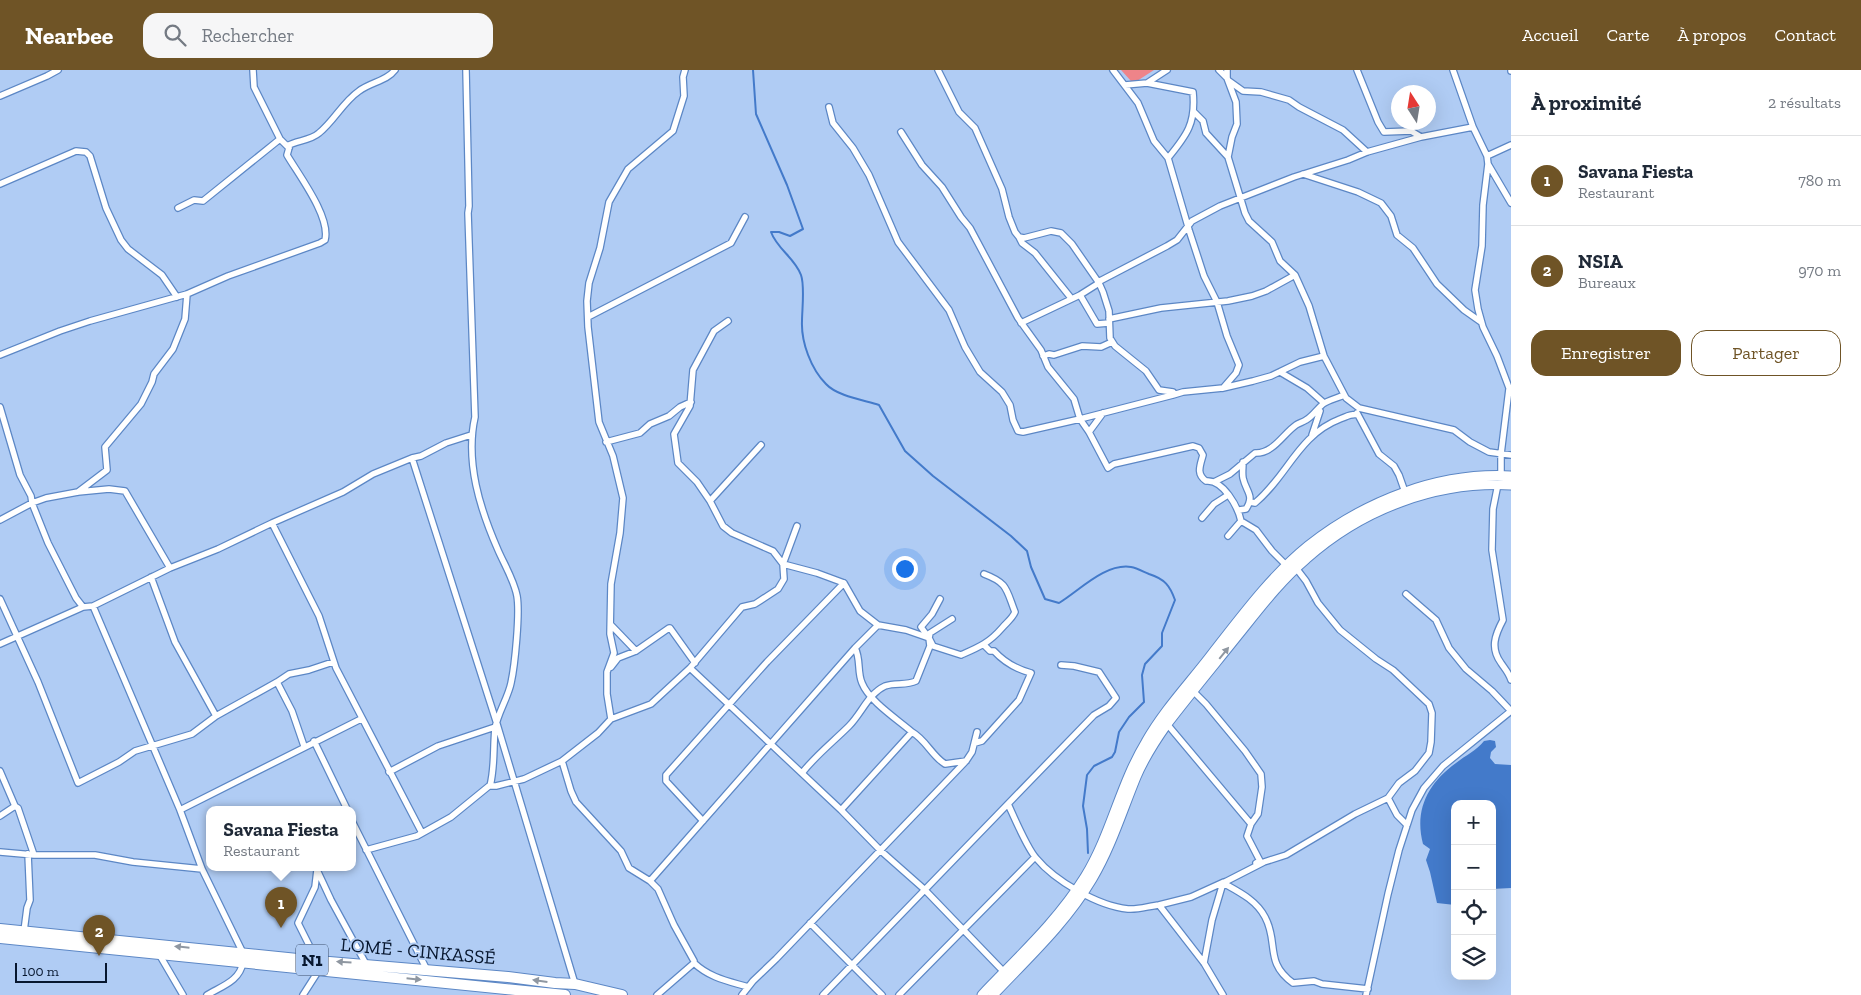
<!DOCTYPE html>
<html lang="fr">
<meta charset="utf-8">
<style>
body{margin:0;font-family:"Zilla Slab",serif;background:#f6f6f7;color:#1f2937}
.controls{position:absolute;right:15px;bottom:15px;display:grid;overflow:hidden;border-radius:10px;box-shadow:0 5px 20px #0002}
.controls button{width:45px;height:45px;display:grid;place-items:center;padding:0;border:0;border-bottom:1px solid #e0e1e3;background:#fff;color:#1f2937;font:25px sans-serif}
.compass{position:absolute;left:1391px;top:15px;width:45px;height:45px;border-radius:50%;background:#fff;box-shadow:0 5px 20px #0002;rotate:348deg}
.scale{position:absolute;left:15px;bottom:12px;width:92px;box-sizing:border-box;padding-left:5px;border:2px solid #07172f;border-top:0;font-size:14px;line-height:18px;white-space:nowrap;color:#07172f;-webkit-text-stroke:4px #b0ccf4;paint-order:stroke}
.you{position:absolute;left:904px;top:498px;width:18px;height:18px;margin:-12px;border:4px solid #fff;border-radius:50%;background:#1a73e8;box-shadow:0 0 0 8px #1a73e833}
.badge{display:grid;place-items:center;width:32px;height:32px;border-radius:50%;background:#6f5426;color:#fff;font-size:16px;font-weight:700}
.pin{position:absolute;translate:-50% -41px;filter:drop-shadow(0 1px 2px #0008)}
.pin::after{content:'';position:absolute;top:26px;width:18px;height:15px;background:inherit;clip-path:polygon(0 0,100% 0,50% 100%)}
.popup{position:absolute;left:206px;top:736px;width:150px;height:65px;box-sizing:border-box;display:grid;place-content:center;border-radius:10px;background:#fff;filter:drop-shadow(0 1px 4px #0005);font-size:16px;white-space:nowrap;color:#747a83}
.popup b{font-size:19px;color:#1f2937}
.popup::after{content:'';position:absolute;left:50%;top:100%;margin-left:-10px;border:10px solid transparent;border-top-color:#fff}
.list{margin:0;padding:0;list-style:none}
h2{display:flex;justify-content:space-between;align-items:center;height:65px;margin:0;padding:0 20px;font-size:21px}
h2 small{font-size:16px;font-weight:400;color:#747a83}
.list li{display:grid;grid-template-columns:32px 1fr auto;gap:15px;align-items:center;box-sizing:border-box;height:90px;padding:0 20px;border-top:1px solid #e0e1e3}
.list b{display:block;font-size:19px;white-space:nowrap}
.list p{margin:0;font-size:16px;white-space:nowrap;color:#747a83}
.list em{font-size:16px;font-style:normal;color:#747a83}
.actions{display:flex;gap:10px;padding:15px 20px}
.actions a{flex:1;padding:11px 0;border:1px solid #6f5426;border-radius:15px;text-align:center;font-size:18px;color:#6f5426}
.actions .main{background:#6f5426;color:#fff}
.icon{flex:none;width:28px;height:28px;fill:none;stroke:currentColor;stroke-width:2;stroke-linecap:round;stroke-linejoin:round}
.map{position:relative;flex:none;width:1511px;height:925px;overflow:hidden}
header{display:flex;align-items:center;gap:30px;box-sizing:border-box;height:70px;padding:0 25px;background:#6f5426;color:#fff}
header strong{font-size:24px}
nav{display:flex;gap:28px;margin-inline-start:auto;font-size:18px}
.search{width:350px;height:45px;background:#f6f6f7;display:flex;align-items:center;gap:12px;box-sizing:border-box;padding:0 18px;border-radius:15px;color:#747a83;font-size:19px}
main{display:flex}
aside{flex:1;background:#fff}
.map>svg:first-child{display:block}
.green{fill:#ee8489}
.water{fill:#437aca}
.lines{fill:none;stroke-linecap:round;stroke-linejoin:round}
.stream{stroke:#437aca;stroke-width:2}
.street-casing{stroke:#5c87c5;stroke-width:8}
.primary-casing{stroke:#5c87c5;stroke-width:11}
.highway-casing{stroke:#5c87c5;stroke-width:12}
.street{stroke:#fff;stroke-width:5.5}
.primary{stroke:#fff;stroke-width:9}
.highway{stroke:#fff;stroke-width:10}
.oneway{fill:#8f97a1}
.labels{text-anchor:middle;dominant-baseline:central;stroke-width:4;stroke-linejoin:round;paint-order:stroke}
.shield{fill:#b0ccf4;stroke:#3a4d6a;stroke-width:1}
.shield-label{font-size:18px;font-weight:bold;fill:#07172f}
.street-label{font-size:19px;fill:#07172f;stroke:#b0ccf4}
</style>
<header>
<strong>Nearbee</strong>
<div class="search"><svg class="icon" aria-label="search" viewBox="0 0 24 24"><circle cx="10" cy="10" r="6"/><path d="M15 15l6 6"/></svg>Rechercher</div>
<nav><a>Accueil</a><a>Carte</a><a>À propos</a><a>Contact</a></nav>
</header>
<main>
<div class="map">
<svg width="1511" height="925" viewBox="0 0 1511 925">
<rect width="100%" height="100%" fill="#b0ccf4"/>
<path class="green" d="M 1121,0 L 1154,0 L 1137,11 L 1131,11 Z"/>
<path class="water" d="M 1490,670 L 1495,671 L 1496,677 L 1491,682 L 1490,688 L 1495,694 L 1511,695 L 1511,818 L 1492,819 L 1492,734 L 1455,734 L 1455,835 L 1437,833 L 1430,802 L 1426,790 L 1430,779 L 1423,774 C 1414,740 1428,713 1456,693 C 1466,685 1476,681 1484,671 Z"/>
<g class="lines">
<path class="stream" d="M 753,0 L 756,44 L 787,115 L 803,159 L 790,166 L 779,162 L 771,162 C 777,179 795,188 801,205 C 805,216 802,240 802,251 C 801,272 811,299 826,314 C 837,326 863,330 879,335 L 905,381 L 933,406 L 1011,466 L 1027,481 L 1031,497 L 1045,529 L 1059,533 C 1079,521 1105,493 1131,497 C 1137,498 1144,502 1149,504 C 1165,509 1170,516 1175,530 L 1162,563 L 1162,576 L 1145,594 L 1142,605 L 1144,632 L 1129,647 L 1119,662 L 1115,682 L 1112,687 L 1094,696 L 1087,705 L 1083,736 L 1087,759 L 1088,783"/>
<defs>
<path id="street" d="M 466,0 L 469,136 L 468,143 L 475,347 C 465,392 480,439 498,480 C 504,494 514,510 517,526 C 520,543 515,595 511,613 C 508,628 497,644 495,659 C 493,678 495,697 490,716
M 938,0 L 959,42 L 975,58 L 1002,119 L 1009,147 L 1015,162 L 1019,167 L 1024,168 L 1051,161 L 1061,163 L 1072,174 L 1099,213 L 1103,222 L 1109,241 L 1110,268 L 1115,276 L 1146,301 L 1159,320 L 1173,322 L 1173,325 L 1183,322 L 1223,318 L 1253,311 L 1271,306 L 1300,292 L 1324,286
M 1113,0 L 1138,33 L 1154,71 L 1168,88
M 1167,0 L 1147,13 L 1193,22 C 1196,53 1187,65 1168,88 L 1189,160 L 1204,206 L 1217,232 L 1227,266 L 1239,295 L 1236,303 L 1223,318
M 1219,0 L 1227,8
M 1227,0 L 1227,8 L 1236,32 L 1237,54 L 1232,67 L 1228,87 L 1245,143 L 1249,151 L 1272,172 L 1280,191 L 1295,205 L 1309,236 L 1324,286 L 1346,328 L 1359,338 L 1454,360 L 1470,372 L 1489,382 L 1511,385
M 1357,0 L 1378,52 L 1384,62 L 1411,61 L 1421,67 L 1473,57
M 1453,0 L 1473,57 L 1487,86 L 1488,94 L 1483,135 L 1482,176 L 1475,220 L 1478,239 L 1483,257 L 1497,286 L 1511,323
M 1511,0 L 1511,1
M 1229,11 L 1243,21 L 1261,22 L 1289,30 L 1299,37 L 1343,60 L 1367,82
M 1125,15 L 1147,13
M 0,26 L 47,6 L 58,0
M 829,37 L 833,53 L 853,78 L 869,105 L 898,172 L 949,240 L 965,277 L 980,302 L 1002,322 L 1010,335 L 1013,350 L 1018,361 L 1023,362 L 1080,349 L 1173,325
M 1194,42 L 1203,51 L 1206,63 L 1228,87
M 901,62 L 922,95 L 942,117 L 961,147 L 970,158 L 1018,248 L 1041,280 L 1048,297 L 1074,329 L 1080,349 L 1089,362 L 1108,398 L 1114,394 L 1193,376 L 1199,378 L 1203,385 C 1200,396 1196,404 1206,411 C 1223,409 1238,437 1241,451 L 1256,460 L 1272,481 L 1287,496
M 289,78 L 287,76 C 297,70 310,71 319,63 C 334,51 343,32 359,21 C 371,12 387,11 395,0
M 1487,86 L 1511,75
M 1488,94 L 1511,133
M 1303,104 L 1358,122 L 1381,133 L 1391,146 L 1397,165 L 1413,178 L 1437,214 L 1464,240 L 1481,252
M 0,114 L 76,81 L 86,82 L 90,86 L 106,138 L 121,170 L 128,179 L 162,205 L 177,227
M 178,138 L 194,130 L 203,131 L 280,69
M 1019,167 L 1022,173 L 1035,183 L 1071,228
M 1098,212 L 1167,176 L 1177,170 L 1192,151 L 1220,136 L 1294,107 L 1348,90 L 1367,82 L 1421,67
M 1080,225 L 1097,254 L 1109,253
M 588,247 L 731,173 L 745,147
M 1109,249 L 1161,238 L 1228,231 L 1252,226 L 1266,221 L 1295,205
M 728,251 L 714,261 L 693,300 L 690,336 L 674,364 L 678,393 L 697,412 L 710,431 L 723,456 L 732,463 L 773,481 L 783,494 L 817,503 L 844,513 L 860,541 L 878,555 L 906,560 L 929,568 L 933,576 L 961,585 C 979,577 989,573 1002,558 C 1007,552 1012,549 1015,542 C 1006,519 1008,513 984,504
M 1021,253 L 1080,225 L 1099,213
M 0,285 L 60,261 L 90,251 L 187,224 L 228,206 L 320,173 L 325,170 C 331,147 298,104 287,85 L 289,78 L 280,69 L 254,17 L 253,0
M 1043,286 L 1049,284 L 1054,285 L 1082,276 L 1101,277 L 1112,272
M 1280,302 L 1307,318 L 1324,333
M 0,337 L 20,405 L 31,426 L 32,433 L 48,473 L 76,528 L 83,537
M 1357,343 L 1379,384 L 1394,396 L 1399,405 L 1405,422
M 1089,362 L 1103,343
M 1312,365 L 1320,341
M 606,372 L 640,363 L 650,354 L 669,346 L 680,337 L 691,332
M 412,388 L 497,654 L 575,914
M 1501,406 L 1501,384 L 1509,319
M 1214,412 L 1230,404 L 1255,383 C 1273,384 1283,364 1296,355 C 1299,353 1303,352 1306,350 C 1313,346 1317,339 1323,334 C 1328,330 1338,328 1344,325
M 1498,414 L 1493,439 L 1492,480 L 1503,550 C 1495,565 1490,578 1501,593 C 1505,599 1509,603 1511,610
M 78,422 L 107,400 L 105,377 L 141,334 L 152,312 L 154,304 L 173,279 L 185,249 L 187,224
M 710,431 L 761,375
M 1250,432 L 1255,433 C 1287,407 1298,365 1340,349 C 1346,347 1352,343 1358,345
M 1239,440 L 1246,439 C 1255,425 1246,422 1243,408 C 1242,403 1243,397 1243,392
M 1202,448 L 1214,434 L 1228,425
M 0,450 L 32,433 L 46,428 L 78,422 L 109,419 L 125,421 L 170,498
M 272,453 L 319,546 L 336,598 L 422,763
M 1228,466 L 1241,451
M 151,507 L 175,572 L 216,646
M 1406,524 L 1436,550 L 1449,578 L 1466,599 L 1492,621 L 1511,641
M 0,529 L 38,612 L 78,713 L 119,692 L 135,681 L 192,664 L 216,646 L 277,612 L 289,604 L 309,600 L 333,592
M 93,536 L 180,740 L 202,799 L 243,883
M 611,555 L 636,581
M 929,568 L 930,563 L 952,549
M 0,574 L 83,537 L 93,536 L 170,498 L 218,479 L 272,453 L 343,422 L 373,404 L 412,388 L 421,386 L 446,373 L 471,365
M 611,597 L 618,588 L 636,581 L 669,558 L 670,558 L 695,593
M 690,598 L 841,740 L 881,781 L 924,819 L 1004,902
M 277,612 L 292,641 L 304,676
M 1193,621 L 1206,634 L 1245,681 L 1261,704 L 1262,717 L 1258,744 L 1251,754 L 1247,766 L 1260,791 L 1256,793
M 611,649 L 651,634 L 690,598 L 742,537 L 755,534 L 778,519 L 784,509 L 783,494 L 797,456
M 1167,654 L 1251,754
M 912,662 C 926,670 932,686 945,694 L 966,691
M 314,671 L 347,739
M 975,673 L 982,671 L 1019,630 L 1031,603 C 1016,599 1005,593 994,581 L 990,581 L 984,575
M 0,701 L 15,736 L 18,738 L 34,785
M 389,702 L 438,676 L 495,657
M 802,703 C 816,685 833,672 849,656 C 862,643 868,624 885,616 C 895,612 906,616 916,611 L 930,576 L 929,568 L 921,557 L 932,544 L 940,529
M 1388,728 L 1397,745 L 1407,755
M 1008,734 C 1014,747 1027,778 1036,788 C 1055,811 1098,836 1128,839 C 1138,840 1149,836 1159,835 L 1204,893 L 1223,925
M 180,740 L 361,649
M 841,740 L 912,662 C 897,649 869,631 862,613 C 857,602 861,589 855,578 L 878,555
M 0,746 L 15,736
M 352,751 L 427,900
M 703,751 L 666,711 L 666,705 L 767,592 L 844,513
M 366,780 L 417,766 L 451,747 L 489,716 L 496,716 L 524,709 L 562,691
M 0,782 L 34,785 L 95,785 L 133,792 L 202,799
M 317,800 L 331,830 L 366,894
M 317,800 L 315,817 L 298,853 L 317,891
M 650,811 L 855,578
M 1223,813 C 1239,822 1256,830 1265,847 C 1279,873 1264,892 1293,913 L 1314,911 L 1322,914 L 1368,919
M 1159,835 L 1191,827 L 1224,812
M 810,853 L 882,925
M 24,861 L 27,838 L 30,830 L 28,784
M 159,884 L 183,925
M 694,893 C 710,908 728,911 748,917
M 1204,893 L 1212,850 L 1223,813 L 1264,792 L 1286,785 L 1355,744 L 1388,728 L 1399,713 L 1415,701 L 1429,683 L 1431,672 L 1432,643 L 1429,634 L 1393,600 L 1376,589 L 1340,560 L 1318,533 L 1306,511 L 1296,498
M 207,925 C 222,916 240,911 243,892
M 303,925 L 319,900
M 657,925 L 694,893 L 694,891 L 674,855 L 658,819 L 650,811 L 629,798 L 621,781 L 576,732 L 571,721 L 562,691 L 598,663 L 611,649 L 607,624 L 607,602 L 614,583 L 610,564 L 611,514 L 620,463 L 623,428 L 613,386 L 599,352 L 588,257 L 587,231 L 589,213 L 600,178 L 609,132 L 628,99 L 673,61 L 684,26 L 683,7 L 685,0
M 742,925 L 753,911 L 776,889 L 966,691 L 972,682 L 977,662
M 823,925 L 1094,645 L 1109,636 L 1116,628 L 1099,602 L 1074,596 L 1061,595
M 899,925 L 1035,787
M 1366,925 L 1388,824 L 1399,780 L 1412,740 L 1424,718 L 1443,696 L 1511,641"/>
<path id="primary" d="M 982,925 C 1018,887 1057,852 1085,807 C 1111,765 1120,715 1146,672 C 1164,640 1190,613 1212,584 C 1241,547 1271,506 1308,476 C 1365,431 1438,402 1511,406
M 993,925 C 1028,888 1066,853 1092,809 C 1111,777 1122,741 1136,707 C 1144,688 1155,671 1167,654 C 1190,624 1214,595 1238,565 C 1259,539 1280,511 1306,489 C 1362,439 1436,411 1511,415"/>
<path id="highway" d="M 0,859 L 317,891 L 508,907 L 555,913 L 575,914 L 622,925
M 0,868 L 565,925"/>
</defs>
<use href="#street" class="street-casing"/>
<use href="#primary" class="primary-casing"/>
<use href="#highway" class="highway-casing"/>
<use href="#street" class="street"/>
<use href="#primary" class="primary"/>
<use href="#highway" class="highway"/>
</g>
<defs><path id="oneway-solid" d="M-6-.8H1V-3.2L6.5 0L1 3.2V.8H-6Z" transform="scale(1.25)"/></defs>
<g class="oneway">
<use href="#oneway-solid" transform="translate(1224 583) rotate(-51)"/>
<use href="#oneway-solid" transform="translate(182 877) rotate(-174)"/>
<use href="#oneway-solid" transform="translate(344 892) rotate(-176)"/>
<use href="#oneway-solid" transform="translate(414 909) rotate(6)"/>
<use href="#oneway-solid" transform="translate(540 911) rotate(-172)"/>
</g>
<g class="labels">
<rect class="shield" x="296" y="874.5" width="32" height="31" rx="4"/>
<g class="shield-label">
<text x="312" y="890">N1</text>
</g>
<g class="street-label">
<text transform="translate(418 881) rotate(5)">LOMÉ - CINKASSÉ</text>
</g>
</g>
</svg>
<div class="controls">
<button>+</button>
<button>−</button>
<button><svg class="icon" aria-label="locate" viewBox="0 0 24 24"><circle cx="12" cy="12" r="6"/><path d="M12 2v4M12 18v4M2 12h4M18 12h4"/></svg></button>
<button><svg class="icon" aria-label="layers" viewBox="0 0 24 24"><path d="M12 4l9 5-9 5-9-5zM3 14l9 5 9-5"/></svg></button>
</div>
<svg class="compass" viewBox="-18 -18 36 36"><path d="M0-13l5 13h-10z" fill="#e53935"/><path d="M0 13l5-13h-10z" fill="#747a83"/></svg>
<div class="scale">100 m</div>
<div class="you"></div>
<div class="pin badge" style="left:281px;top:858px">1</div>
<div class="popup"><b>Savana Fiesta</b>Restaurant</div>
<div class="pin badge" style="left:99px;top:886px">2</div>
</div>
<aside>
<h2>À proximité<small>2 résultats</small></h2>
<ul class="list">
<li><span class="badge">1</span><div><b>Savana Fiesta</b><p>Restaurant</p></div><em>780 m</em></li>
<li><span class="badge">2</span><div><b>NSIA</b><p>Bureaux</p></div><em>970 m</em></li>
</ul>
<div class="actions"><a class="main">Enregistrer</a><a>Partager</a></div>
</aside>
</main>
